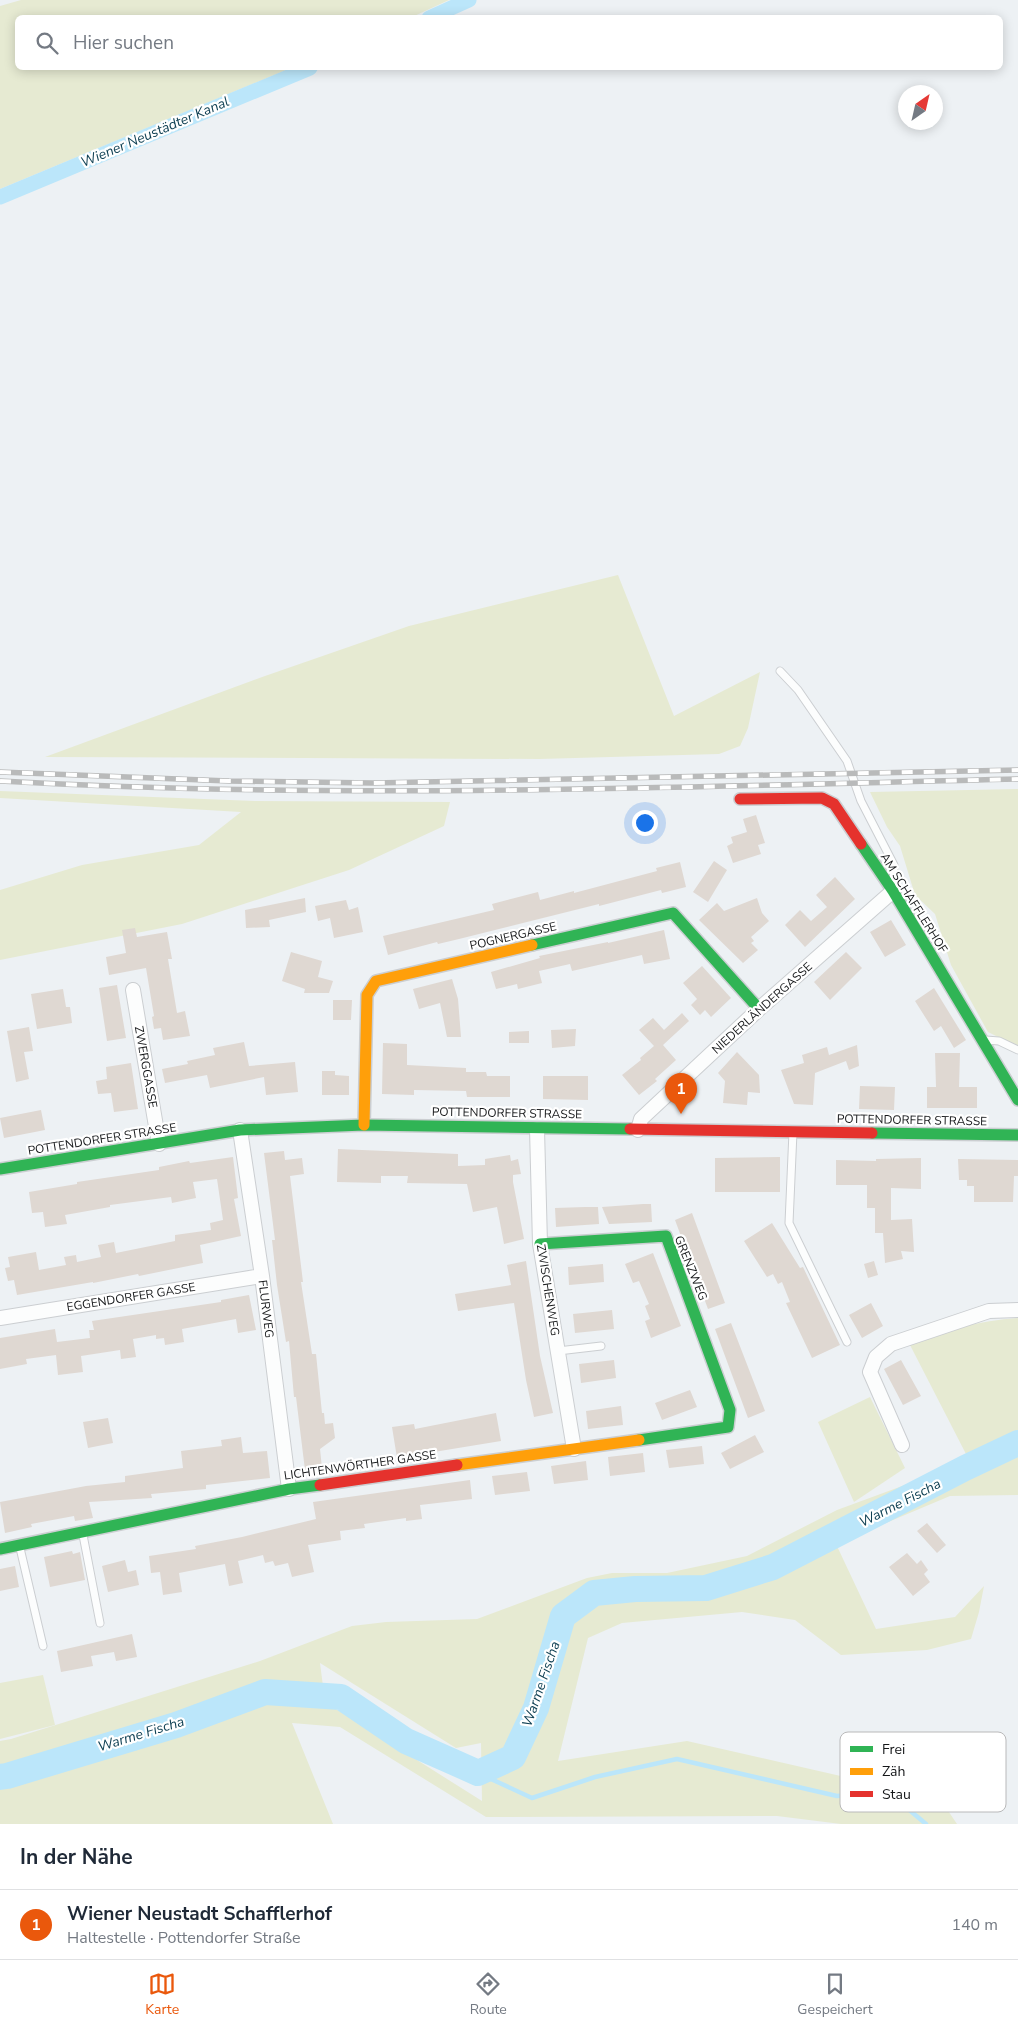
<!DOCTYPE html>
<html lang="de">
<meta charset="utf-8">
<style>
body{margin:0;font-family:"Nunito Sans",sans-serif;background:#f6f6f7;color:#1f2937}
.compass{position:absolute;left:898px;top:85px;width:45px;height:45px;border-radius:50%;background:#fff;box-shadow:0 2px 12px #0003;rotate:34deg}
.you{position:absolute;left:644px;top:822px;width:18px;height:18px;margin:-12px;border:4px solid #fff;border-radius:50%;background:#1a73e8;box-shadow:0 0 0 8px #1a73e833}
.badge{display:grid;place-items:center;width:32px;height:32px;border-radius:50%;background:#ea580c;color:#fff;font-size:16px;font-weight:700}
.pin{position:absolute;translate:-50% -41px;filter:drop-shadow(0 1px 2px #0008)}
.pin::after{content:'';position:absolute;top:26px;width:18px;height:15px;background:inherit;clip-path:polygon(0 0,100% 0,50% 100%)}
.list{margin:0;padding:0;list-style:none}
h2{display:flex;justify-content:space-between;align-items:center;height:65px;margin:0;padding:0 20px;font-size:21px}
h2 small{font-size:16px;font-weight:400;color:#747a83}
.list li{display:grid;grid-template-columns:32px 1fr auto;gap:15px;align-items:center;box-sizing:border-box;height:70px;padding:0 20px;border-top:1px solid #e0e1e3}
.list b{display:block;font-size:19px;white-space:nowrap}
.list p{margin:0;font-size:16px;white-space:nowrap;color:#747a83}
.list em{font-size:16px;font-style:normal;color:#747a83}
.icon{flex:none;width:28px;height:28px;fill:none;stroke:currentColor;stroke-width:2;stroke-linecap:round;stroke-linejoin:round}
.map{position:relative;flex:none;width:1018px;height:1824px;overflow:hidden}
.search{position:absolute;background:#fff;box-shadow:0 2px 12px #0003;left:15px;right:15px;top:15px;height:55px;display:flex;align-items:center;gap:12px;box-sizing:border-box;padding:0 18px;border-radius:8px;color:#747a83;font-size:19px}
.sheet{height:135px;background:#fff}
nav{display:flex;justify-content:space-around;align-items:center;box-sizing:border-box;height:70px;border-top:1px solid #e0e1e3;background:#fff;font-size:14px;color:#747a83}
nav a{display:grid;justify-items:center;gap:2px}
nav .on{color:#ea580c}
.map>svg:first-child{display:block}
.green{fill:#e6ead2;fill-rule:evenodd}
.lines{fill:none;stroke-linecap:round;stroke-linejoin:round}
.stream{stroke:#bbe6fa;stroke-width:4.5}
.canal{stroke:#bbe6fa;stroke-width:15}
.river{stroke:#bbe6fa;stroke-width:26}
.building{fill:#dfd8d2}
.lane-casing{stroke:#cbced1;stroke-width:9}
.street-casing{stroke:#cbced1;stroke-width:16}
.fast-casing{stroke:#cbced1;stroke-width:14}
.slow-casing{stroke:#cbced1;stroke-width:14}
.jam-casing{stroke:#cbced1;stroke-width:14}
.lane{stroke:#fcfdfd;stroke-width:7}
.street{stroke:#fcfdfd;stroke-width:14}
.fast{stroke:#30b455;stroke-width:11}
.slow{stroke:#ff9f0a;stroke-width:11}
.jam{stroke:#e5322d;stroke-width:11}
.rail-casing{stroke:#b9baba;stroke-width:5.5}
.rail{stroke:#fff;stroke-width:4;stroke-dasharray:11;stroke-linecap:butt}
.labels{text-anchor:middle;dominant-baseline:central;stroke-width:4.5;stroke-linejoin:round;paint-order:stroke}
.street-label{font-size:12px;fill:#151719;stroke:#fff}
.water-label{font-size:14px;font-style:italic;fill:#104154;stroke:#fff}
.key{fill:#fff;stroke:#b9b9ba;stroke-width:1}
.key-label{font-size:14px;fill:#151719}
</style>
<div class="map">
<svg width="1018" height="1824" viewBox="0 0 1018 1824">
<rect width="100%" height="100%" fill="#edf1f4"/>
<path class="green" d="M 21,0 L 449,0 L 410,18 L 18,18 L 18,68 L 291,68 L 0,189 L 0,6 Z
M 618,575 L 674,716 L 760,672 L 748,728 L 740,746 L 719,754 L 539,759 L 45,757 L 265,676 L 409,626 Z
M 1018,789 L 1018,1047 L 988,1032 L 951,965 L 935,914 L 915,895 L 900,846 L 887,827 L 870,792 Z
M 0,791 L 255,801 L 450,802 L 444,826 L 349,870 L 182,924 L 0,960 L 0,890 L 82,865 L 199,845 L 241,812 L 0,798 Z
M 1018,1318 L 1018,1495 L 950,1496 L 836,1544 L 876,1629 L 955,1617 L 984,1586 L 979,1612 L 971,1639 L 927,1650 L 841,1655 L 795,1620 L 742,1612 L 622,1623 L 588,1638 L 558,1761 L 687,1741 L 845,1777 L 924,1775 L 957,1824 L 841,1824 L 777,1816 L 486,1817 L 340,1727 L 292,1723 L 333,1824 L 0,1824 L 0,1741 L 11,1739 L 260,1661 L 352,1626 L 386,1622 L 477,1619 L 587,1578 L 612,1573 L 667,1573 L 747,1556 L 837,1510 L 913,1482 L 966,1454 L 910,1345 C 945,1329 979,1321 1018,1318 ZM 320,1663 L 456,1748 L 481,1743 L 482,1801 L 325,1702 Z
M 870,1397 L 905,1468 L 854,1502 L 818,1422 Z
M 43,1675 L 55,1725 L 0,1739 L 0,1683 Z"/>
<g class="lines">
<path class="stream" d="M 478,1773 L 532,1798 L 595,1777 L 677,1759 L 837,1796 L 871,1793 L 901,1803 L 926,1824"/>
<path class="canal" d="M 429,18 L 469,0
M 0,197 L 310,68"/>
<path class="river" d="M 0,1777 L 7,1776 L 176,1725 L 265,1692 L 341,1697 L 406,1741 L 478,1773 L 513,1757 L 536,1708 L 563,1616 L 594,1593 L 635,1589 L 706,1588 L 773,1567 L 965,1468 L 1018,1443"/>
</g>
<path class="building" d="M 756,815 L 765,843 L 758,845 L 761,854 L 733,863 L 727,846 L 733,843 L 731,837 L 747,832 L 743,819 Z
M 714,861 L 727,870 L 708,902 L 693,892 Z
M 680,862 L 686,887 L 662,893 L 661,890 L 599,906 L 599,904 L 459,939 L 438,944 L 437,942 L 388,955 L 383,936 L 494,910 L 492,904 L 538,892 L 540,900 L 574,891 L 574,893 L 657,871 L 656,868 Z
M 835,877 L 855,899 L 805,947 L 785,925 L 800,910 L 811,921 L 827,907 L 816,895 Z
M 305,898 L 306,912 L 269,920 L 270,927 L 246,928 L 245,910 Z
M 757,898 L 762,913 L 769,921 L 751,937 L 754,941 L 751,943 L 758,950 L 743,963 L 699,920 L 717,903 L 724,911 Z
M 346,900 L 349,910 L 358,907 L 363,932 L 334,938 L 330,918 L 318,921 L 315,906 Z
M 891,920 L 906,945 L 885,957 L 870,932 Z
M 135,928 L 137,937 L 167,932 L 172,959 L 168,959 L 177,1013 L 185,1011 L 190,1036 L 163,1040 L 161,1028 L 154,1029 L 152,1017 L 154,1016 L 146,968 L 109,975 L 106,957 L 126,953 L 122,930 Z
M 664,930 L 670,959 L 644,964 L 642,955 L 572,971 L 570,964 L 539,971 L 542,983 L 518,989 L 517,984 L 496,989 L 491,972 L 540,958 L 539,956 L 608,942 L 608,943 Z
M 291,952 L 322,961 L 318,977 L 333,981 L 329,993 L 304,993 L 305,989 L 282,981 Z
M 846,952 L 862,968 L 830,1000 L 814,982 Z
M 702,966 L 731,998 L 711,1017 L 705,1010 L 700,1015 L 691,1005 L 697,999 L 683,983 Z
M 452,979 L 458,999 L 461,1037 L 447,1037 L 440,1003 L 419,1009 L 413,989 Z
M 117,985 L 126,1038 L 107,1041 L 99,988 Z
M 934,988 L 966,1040 L 954,1048 L 941,1026 L 934,1031 L 915,1001 Z
M 63,989 L 66,1007 L 70,1007 L 72,1023 L 37,1029 L 31,994 Z
M 333,1000 L 352,1000 L 351,1020 L 333,1020 Z
M 682,1013 L 689,1021 L 663,1045 L 676,1060 L 655,1079 L 657,1081 L 639,1095 L 622,1075 L 641,1060 L 640,1058 L 654,1046 L 639,1030 L 653,1018 L 664,1030 Z
M 29,1027 L 33,1051 L 24,1052 L 29,1079 L 16,1082 L 7,1031 Z
M 576,1029 L 575,1046 L 552,1048 L 551,1030 Z
M 529,1031 L 529,1043 L 509,1043 L 509,1032 Z
M 244,1042 L 249,1066 L 295,1062 L 298,1092 L 266,1095 L 264,1077 L 210,1088 L 207,1075 L 165,1083 L 162,1069 L 188,1064 L 187,1061 L 215,1055 L 213,1048 Z
M 383,1043 L 407,1044 L 407,1065 L 466,1068 L 466,1072 L 486,1072 L 487,1076 L 510,1076 L 510,1097 L 467,1097 L 466,1091 L 414,1090 L 414,1095 L 382,1094 Z
M 857,1045 L 859,1066 L 849,1070 L 846,1061 L 815,1073 L 813,1105 L 794,1104 L 781,1070 L 804,1063 L 802,1055 L 827,1047 L 829,1055 Z
M 737,1052 L 759,1075 L 760,1093 L 748,1092 L 747,1105 L 723,1103 L 725,1081 L 718,1073 Z
M 935,1053 L 960,1053 L 959,1087 L 977,1087 L 977,1108 L 927,1108 L 927,1087 L 936,1087 Z
M 131,1063 L 138,1109 L 114,1112 L 111,1093 L 98,1094 L 96,1081 L 107,1079 L 106,1067 Z
M 322,1071 L 335,1071 L 335,1075 L 349,1076 L 349,1095 L 322,1095 Z
M 543,1076 L 588,1076 L 588,1100 L 543,1099 Z
M 860,1086 L 895,1087 L 894,1110 L 859,1109 Z
M 41,1110 L 45,1130 L 4,1138 L 0,1118 Z
M 338,1149 L 458,1154 L 458,1166 L 485,1165 L 485,1159 L 510,1155 L 511,1161 L 518,1159 L 521,1174 L 513,1175 L 513,1182 L 524,1239 L 504,1244 L 497,1207 L 473,1212 L 467,1184 L 407,1183 L 408,1176 L 381,1176 L 381,1183 L 337,1182 Z
M 284,1151 L 285,1160 L 302,1158 L 304,1174 L 290,1176 L 303,1282 L 301,1282 L 312,1354 L 316,1354 L 322,1413 L 324,1413 L 325,1424 L 333,1423 L 335,1438 L 320,1449 L 322,1468 L 305,1470 L 296,1397 L 294,1397 L 289,1341 L 286,1342 L 277,1285 L 272,1240 L 275,1240 L 264,1153 Z
M 233,1157 L 238,1198 L 234,1199 L 241,1236 L 200,1245 L 203,1263 L 139,1276 L 138,1274 L 93,1283 L 93,1282 L 17,1295 L 14,1280 L 8,1281 L 5,1268 L 10,1267 L 8,1257 L 36,1252 L 39,1270 L 66,1265 L 64,1257 L 76,1255 L 77,1262 L 101,1257 L 98,1245 L 114,1242 L 116,1253 L 175,1241 L 175,1235 L 211,1230 L 210,1223 L 223,1220 L 217,1179 L 193,1182 L 196,1198 L 172,1203 L 171,1197 L 110,1205 L 110,1207 L 65,1215 L 67,1224 L 45,1227 L 43,1212 L 32,1213 L 29,1192 L 77,1184 L 77,1182 L 159,1170 L 159,1167 L 189,1161 L 190,1163 Z
M 780,1157 L 780,1192 L 715,1192 L 715,1158 Z
M 921,1158 L 921,1189 L 891,1188 L 891,1220 L 912,1219 L 914,1252 L 901,1251 L 903,1259 L 885,1263 L 883,1233 L 875,1233 L 875,1208 L 867,1208 L 867,1185 L 836,1185 L 836,1160 L 876,1161 L 876,1159 Z
M 958,1159 L 1018,1160 L 1018,1176 L 1014,1176 L 1013,1202 L 974,1202 L 974,1186 L 967,1186 L 967,1180 L 959,1180 Z
M 643,1204 L 651,1204 L 652,1222 L 609,1224 L 602,1207 Z
M 585,1207 L 598,1207 L 599,1224 L 556,1227 L 555,1208 Z
M 692,1213 L 725,1303 L 708,1309 L 675,1220 Z
M 772,1223 L 800,1268 L 803,1267 L 840,1345 L 812,1358 L 786,1303 L 790,1302 L 782,1282 L 778,1284 L 773,1274 L 767,1277 L 744,1241 Z
M 653,1253 L 681,1326 L 651,1338 L 645,1321 L 650,1319 L 645,1306 L 649,1304 L 639,1281 L 633,1283 L 625,1264 Z
M 526,1261 L 540,1356 L 553,1413 L 534,1417 L 526,1380 L 514,1303 L 458,1311 L 455,1294 L 511,1285 L 507,1265 Z
M 874,1261 L 878,1275 L 868,1278 L 864,1264 Z
M 603,1264 L 604,1282 L 569,1285 L 568,1267 Z
M 249,1295 L 256,1330 L 238,1333 L 236,1319 L 182,1329 L 184,1342 L 165,1345 L 164,1338 L 156,1339 L 156,1335 L 133,1339 L 136,1357 L 121,1359 L 120,1350 L 81,1356 L 83,1372 L 58,1375 L 56,1355 L 26,1359 L 27,1364 L 0,1369 L 0,1338 L 55,1329 L 57,1342 L 90,1338 L 89,1330 L 94,1330 L 92,1321 L 221,1302 L 221,1300 Z
M 871,1303 L 883,1326 L 862,1338 L 849,1315 Z
M 612,1310 L 614,1329 L 575,1333 L 573,1314 Z
M 731,1323 L 765,1411 L 748,1418 L 715,1329 Z
M 614,1360 L 616,1378 L 581,1383 L 579,1364 Z
M 901,1360 L 921,1396 L 903,1405 L 884,1369 Z
M 690,1390 L 697,1407 L 662,1420 L 655,1403 Z
M 621,1406 L 623,1425 L 588,1429 L 586,1411 Z
M 496,1413 L 501,1441 L 397,1458 L 392,1427 L 414,1424 L 415,1429 Z
M 108,1418 L 113,1443 L 88,1448 L 83,1422 Z
M 755,1435 L 764,1452 L 730,1469 L 721,1453 Z
M 241,1437 L 243,1453 L 267,1451 L 270,1478 L 206,1485 L 206,1489 L 151,1494 L 152,1498 L 89,1502 L 93,1518 L 75,1521 L 74,1516 L 31,1524 L 32,1527 L 5,1533 L 0,1502 L 86,1486 L 125,1482 L 125,1476 L 183,1468 L 181,1451 L 222,1446 L 221,1440 Z
M 702,1446 L 704,1464 L 669,1468 L 666,1450 Z
M 643,1453 L 645,1472 L 610,1476 L 608,1457 Z
M 586,1461 L 588,1480 L 554,1484 L 551,1466 Z
M 527,1472 L 530,1491 L 495,1495 L 492,1476 Z
M 470,1480 L 472,1499 L 420,1505 L 422,1519 L 406,1521 L 406,1518 L 364,1524 L 365,1528 L 340,1531 L 341,1540 L 308,1545 L 314,1572 L 292,1577 L 288,1563 L 275,1566 L 273,1561 L 265,1563 L 263,1555 L 238,1561 L 243,1583 L 229,1586 L 225,1564 L 179,1573 L 182,1592 L 163,1595 L 160,1572 L 151,1573 L 149,1556 L 196,1549 L 195,1546 L 242,1537 L 316,1519 L 313,1502 Z
M 927,1523 L 946,1545 L 937,1553 L 917,1531 Z
M 72,1551 L 73,1554 L 80,1552 L 85,1580 L 50,1587 L 44,1557 Z
M 907,1553 L 917,1564 L 921,1560 L 928,1570 L 924,1574 L 930,1582 L 913,1596 L 889,1567 Z
M 125,1560 L 128,1572 L 136,1570 L 139,1585 L 108,1592 L 102,1566 Z
M 15,1566 L 19,1587 L 0,1591 L 0,1569 Z
M 132,1634 L 137,1657 L 116,1661 L 114,1652 L 91,1656 L 93,1666 L 61,1672 L 57,1651 Z"/>
<g class="lines">
<defs>
<path id="lane" d="M 780,671 L 798,690 L 847,761 L 861,801 L 894,865 L 893,883
M 986,1040 L 999,1041 L 1018,1050
M 793,1132 L 789,1223 L 847,1342
M 558,1351 L 601,1346
M 83,1535 L 100,1623
M 20,1548 L 43,1646"/>
<path id="street" d="M 133,990 L 159,1144
M 537,1129 L 540,1244 L 574,1449
M 240,1130 L 262,1276 L 289,1489
M 638,1130 L 641,1119 L 759,1009 L 893,891
M 0,1318 L 262,1276
M 902,1445 L 870,1372 L 876,1357 L 891,1344 L 989,1311 L 1018,1310"/>
<path id="fast" d="M 861,844 L 893,891 L 1018,1100
M 532,945 L 673,913 L 759,1009
M 872,1133 L 1018,1135
M 0,1169 L 240,1130 L 364,1125 L 630,1129
M 540,1244 L 666,1236 L 730,1410 L 728,1427 L 639,1440
M 0,1549 L 289,1489 L 320,1485"/>
<path id="slow" d="M 364,1125 L 367,995 L 376,981 L 532,945
M 457,1465 L 639,1440"/>
<path id="jam" d="M 740,799 L 822,798 L 834,804 L 861,844
M 630,1129 L 872,1133
M 320,1485 L 457,1465"/>
</defs>
<use href="#lane" class="lane-casing"/>
<use href="#street" class="street-casing"/>
<use href="#fast" class="fast-casing"/>
<use href="#slow" class="slow-casing"/>
<use href="#jam" class="jam-casing"/>
<use href="#lane" class="lane"/>
<use href="#street" class="street"/>
<use href="#fast" class="fast"/>
<use href="#slow" class="slow"/>
<use href="#jam" class="jam"/>
<defs>
<path id="rail" d="M 0,772 L 229,781 L 373,783 L 1018,770
M 0,781 C 339,800 679,787 1018,779"/>
</defs>
<use href="#rail" class="rail-casing"/>
<use href="#rail" class="rail"/>
</g>
<g class="labels">
<g class="street-label">
<text transform="translate(914 903) rotate(58)">AM SCHAFFLERHOF</text>
<text transform="translate(513 936) rotate(-13)">POGNERGASSE</text>
<text transform="translate(762 1008) rotate(-42)">NIEDERLÄNDERGASSE</text>
<text transform="translate(146 1067) rotate(80)">ZWERGGASSE</text>
<text transform="translate(507 1113) rotate(1)">POTTENDORFER STRASSE</text>
<text transform="translate(912 1120) rotate(1)">POTTENDORFER STRASSE</text>
<text transform="translate(102 1139) rotate(-9)">POTTENDORFER STRASSE</text>
<text transform="translate(691 1268) rotate(68)">GRENZWEG</text>
<text transform="translate(548 1290) rotate(81)">ZWISCHENWEG</text>
<text transform="translate(131 1297) rotate(-9)">EGGENDORFER GASSE</text>
<text transform="translate(266 1309) rotate(83)">FLURWEG</text>
<text transform="translate(360 1465) rotate(-8)">LICHTENWÖRTHER GASSE</text>
</g>
<g class="water-label">
<text transform="translate(155 132) rotate(-23)">Wiener Neustädter Kanal</text>
<text transform="translate(900 1503) rotate(-27)">Warme Fischa</text>
<text transform="translate(541 1684) rotate(-71)">Warme Fischa</text>
<text transform="translate(141 1734) rotate(-17)">Warme Fischa</text>
</g>
</g>
<rect x="840" y="1732" width="166" height="80" rx="8" class="key"/>
<rect x="850" y="1746" width="23" height="6" fill="#30b455"/>
<rect x="850" y="1768" width="23" height="7" fill="#ff9f0a"/>
<rect x="850" y="1791" width="23" height="6" fill="#e5322d"/>
<g class="key-label">
<text x="882" y="1754">Frei</text>
<text x="882" y="1776">Zäh</text>
<text x="882" y="1799">Stau</text>
</g>
</svg>
<svg class="compass" viewBox="-18 -18 36 36"><path d="M0-13l5 13h-10z" fill="#e53935"/><path d="M0 13l5-13h-10z" fill="#747a83"/></svg>
<div class="you"></div>
<div class="pin badge" style="left:681px;top:1114px">1</div>
<div class="search"><svg class="icon" aria-label="search" viewBox="0 0 24 24"><circle cx="10" cy="10" r="6"/><path d="M15 15l6 6"/></svg>Hier suchen</div>
</div>
<section class="sheet">
<h2>In der Nähe<small></small></h2>
<ul class="list">
<li><span class="badge">1</span><div><b>Wiener Neustadt Schafflerhof</b><p>Haltestelle · Pottendorfer Straße</p></div><em>140 m</em></li>
</ul>
</section>
<nav>
<a class="on"><svg class="icon" aria-label="map" viewBox="0 0 24 24"><path d="M3 6l6-2 6 2 6-2v14l-6 2-6-2-6 2zM9 4v14M15 6v14"/></svg>Karte</a>
<a><svg class="icon" aria-label="directions" viewBox="0 0 24 24"><path d="M12 3l9 9-9 9-9-9zM9 14v-3h6M13 9l2 2-2 2"/></svg>Route</a>
<a><svg class="icon" aria-label="saved" viewBox="0 0 24 24"><path d="M7 4h10v16l-5-4-5 4z"/></svg>Gespeichert</a>
</nav>
